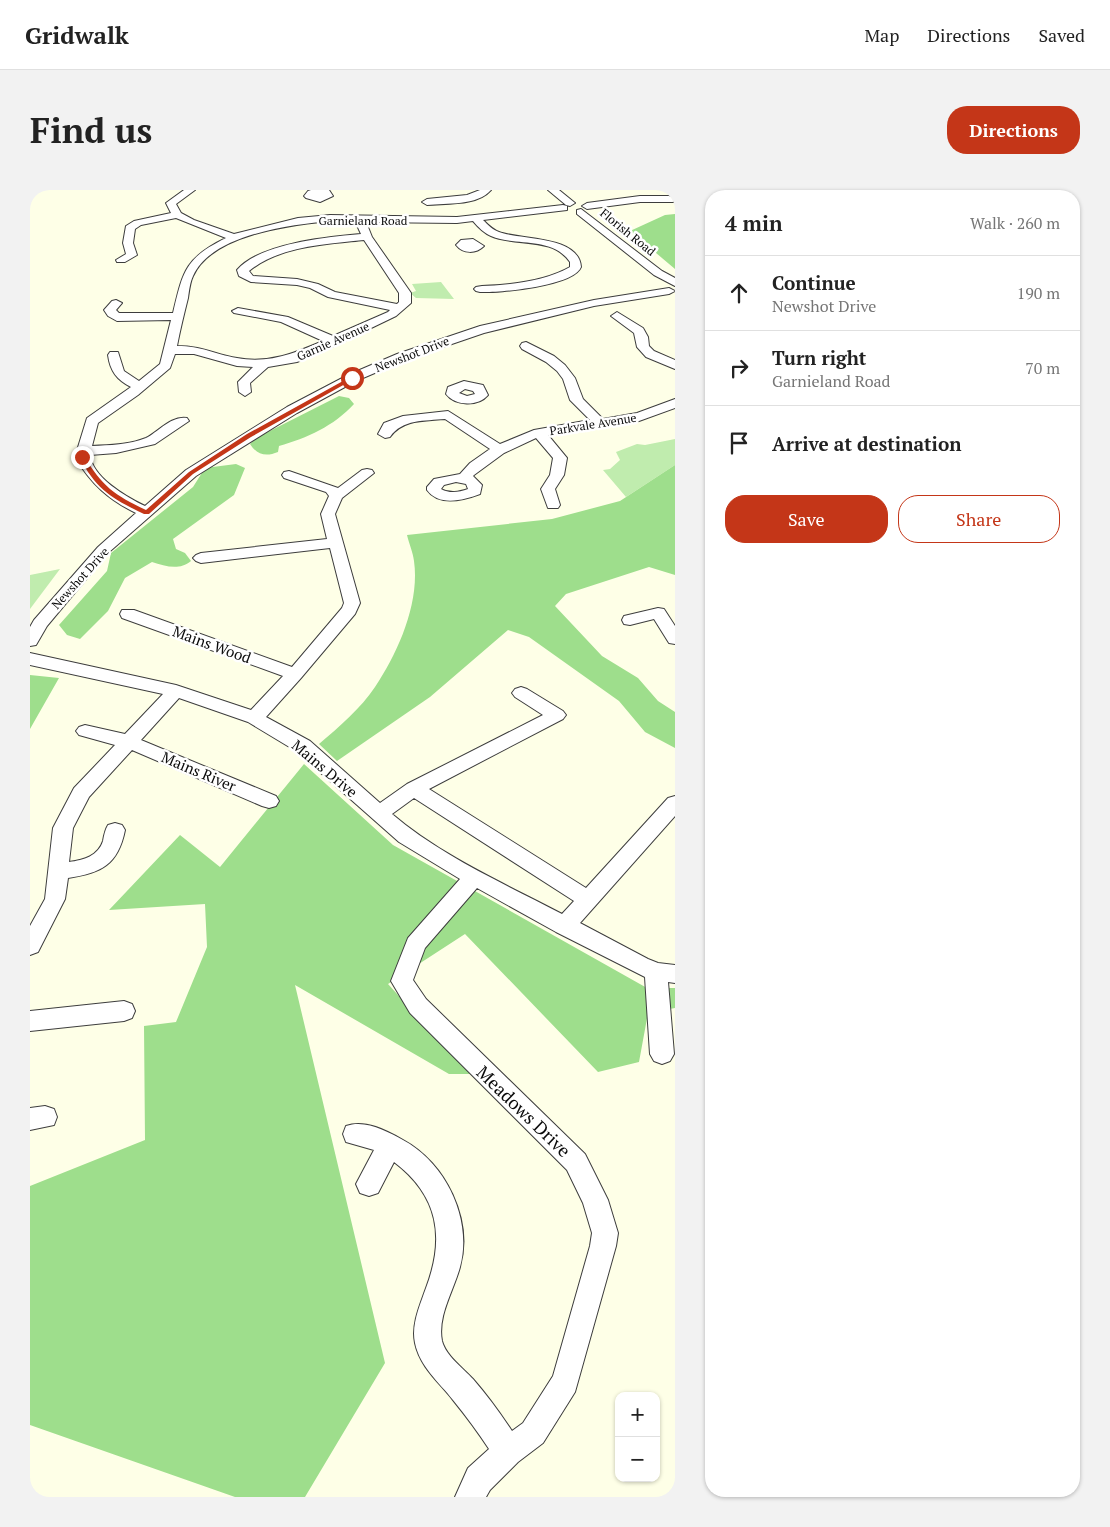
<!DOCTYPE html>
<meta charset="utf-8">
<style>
body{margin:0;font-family:"PT Serif",serif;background:#f2f2f2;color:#222}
.controls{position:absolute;right:15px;bottom:15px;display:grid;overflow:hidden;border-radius:10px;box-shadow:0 1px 4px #0004}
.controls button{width:45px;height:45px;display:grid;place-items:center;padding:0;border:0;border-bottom:1px solid #e0e0e0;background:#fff;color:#222;font:25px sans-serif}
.stop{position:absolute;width:15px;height:15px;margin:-11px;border:4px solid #c43618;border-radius:50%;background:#fff}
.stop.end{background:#c43618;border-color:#fff;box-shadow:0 1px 5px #0008}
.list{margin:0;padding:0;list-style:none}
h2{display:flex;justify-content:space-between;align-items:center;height:65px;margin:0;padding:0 20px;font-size:21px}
h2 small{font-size:16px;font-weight:400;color:#767676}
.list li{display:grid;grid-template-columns:32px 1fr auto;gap:15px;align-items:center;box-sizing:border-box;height:75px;padding:0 20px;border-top:1px solid #e0e0e0}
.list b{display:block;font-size:19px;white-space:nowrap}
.list p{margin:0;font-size:16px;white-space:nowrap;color:#767676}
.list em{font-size:16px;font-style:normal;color:#767676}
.actions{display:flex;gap:10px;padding:15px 20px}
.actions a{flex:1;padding:11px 0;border:1px solid #c43618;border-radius:20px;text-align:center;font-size:18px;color:#c43618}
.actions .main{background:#c43618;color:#fff}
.icon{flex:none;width:28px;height:28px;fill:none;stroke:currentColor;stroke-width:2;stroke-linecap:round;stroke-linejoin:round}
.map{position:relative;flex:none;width:645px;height:1307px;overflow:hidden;border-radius:20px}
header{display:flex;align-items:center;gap:30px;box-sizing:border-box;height:70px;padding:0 25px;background:#fff;border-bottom:1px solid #e0e0e0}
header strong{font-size:24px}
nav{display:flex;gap:28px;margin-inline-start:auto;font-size:18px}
.intro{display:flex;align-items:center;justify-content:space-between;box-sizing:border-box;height:120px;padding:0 30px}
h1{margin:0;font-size:35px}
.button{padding:12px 22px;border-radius:20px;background:#c43618;color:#fff;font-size:18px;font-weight:700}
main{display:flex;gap:30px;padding:0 30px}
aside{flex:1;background:#fff;border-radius:20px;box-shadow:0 1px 4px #0004}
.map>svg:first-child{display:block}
.green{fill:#c0ecae}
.forest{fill:#9ede8c}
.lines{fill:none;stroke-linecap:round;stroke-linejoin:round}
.minor-casing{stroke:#3d3d3d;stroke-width:2}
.minor{fill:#fff;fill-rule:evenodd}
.route{fill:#c43618}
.labels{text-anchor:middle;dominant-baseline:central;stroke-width:5;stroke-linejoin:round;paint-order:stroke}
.far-street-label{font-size:12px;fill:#0a0a0a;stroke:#fff}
.street-label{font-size:15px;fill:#0a0a0a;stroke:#fff}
.near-street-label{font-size:18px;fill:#0a0a0a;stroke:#fff}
</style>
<header>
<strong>Gridwalk</strong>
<nav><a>Map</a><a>Directions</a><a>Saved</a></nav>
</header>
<div class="intro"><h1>Find us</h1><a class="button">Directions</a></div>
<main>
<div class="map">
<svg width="645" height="1307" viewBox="0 0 645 1307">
<rect width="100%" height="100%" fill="#feffe7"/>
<path class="green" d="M 411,92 L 424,109 L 386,108 L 380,103 L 386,101 L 382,94 Z
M 645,249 L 645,275 L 596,307 L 573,280 L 580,279 L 590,270 L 586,262 L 607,254 L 615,255 Z
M 30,379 L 0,419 L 0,385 Z"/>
<path class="forest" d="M 645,24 L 645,79 L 600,41 L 635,25 Z
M 309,206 L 319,208 L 324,214 C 304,236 277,248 249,256 L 248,262 C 236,267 227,265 220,254 L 226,248 Z
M 206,274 L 215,278 L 204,305 L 143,349 L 146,359 L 155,363 L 161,371 C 149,381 135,376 122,372 L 95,388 L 78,421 L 50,449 L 37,445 L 29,435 L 77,381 L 81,363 L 163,297 L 175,278 Z
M 645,275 L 645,385 L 619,377 L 536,404 L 525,416 L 572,466 L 608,488 L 628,511 L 645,522 L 645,558 L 615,542 L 589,511 L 499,447 L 478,440 L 400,507 L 307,571 L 289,554 C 309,537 331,518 345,497 C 368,463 390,413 384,371 C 383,362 379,354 377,345 L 522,329 L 590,311 Z
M 0,485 L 29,488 L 0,539 Z
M 274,574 L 363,655 L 617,798 L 645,798 L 645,818 L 618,823 L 609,872 L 568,882 L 435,744 L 358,794 L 440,884 L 419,884 L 265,795 L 355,1173 L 275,1307 L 205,1307 L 0,1235 L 0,996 L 115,950 L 114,836 L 146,832 L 177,757 L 175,714 L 79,720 L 150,645 L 190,677 Z"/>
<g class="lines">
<defs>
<path id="minor" d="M 154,0 L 165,0 L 146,14 L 151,23 L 164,30 L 204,44 L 268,28 L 300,25 L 427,27 L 533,15 L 537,16 L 537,20 L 453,30 C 458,35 463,40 469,42 C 489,50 549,45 551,77 C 544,96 469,103 450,102 L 446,101 L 444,99 L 446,97 C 454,95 462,96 470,95 C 493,93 519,89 540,77 L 540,72 C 522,46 486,57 461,46 C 454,43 448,37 443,31 L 427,33 L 336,32 L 342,47 L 381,103 L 381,113 L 366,126 L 308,154 L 267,172 L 238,177 L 220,193 L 221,202 L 215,206 L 209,202 L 208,192 L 223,177 L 207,176 L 164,164 L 145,164 L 140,178 L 108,205 L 68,233 L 62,256 C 79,255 99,255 116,248 C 128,242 142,225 157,228 L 159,231 L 125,254 L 86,263 L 60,265 C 62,287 96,307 115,316 L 156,280 L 257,217 L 318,185 L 367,164 L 450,136 L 564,110 L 639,98 L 645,101 L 639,104 L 564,116 L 454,143 L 375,170 L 326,191 L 267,223 L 166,286 L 78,363 L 17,436 L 6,455 L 0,456 L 0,437 L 4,430 L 68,357 L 106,323 C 79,310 61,294 45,267 L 57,228 L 101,197 C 87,190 80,181 78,165 L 80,162 L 88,162 L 94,181 L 109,191 L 130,174 L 141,130 L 87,131 L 78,126 L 74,120 L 82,111 L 86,110 L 92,113 L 86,120 L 89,123 L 143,123 C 153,81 155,68 196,48 L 146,28 L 111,35 L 105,39 L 103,53 L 107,65 L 95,72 L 87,72 L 86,70 L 96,64 L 93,53 L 96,36 L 104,31 L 141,23 L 136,13 ZM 300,31 L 325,31 L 331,44 C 298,47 230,53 207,80 L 209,86 L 221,92 L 267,95 L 280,98 L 298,107 L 360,120 L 358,122 L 303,146 L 258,127 L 208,118 L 202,121 L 204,123 L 251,132 L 293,151 C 265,163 239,174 207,168 C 184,164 172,156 147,156 C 150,140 154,124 158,108 C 159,101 160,92 163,86 C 182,44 260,35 300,31 ZM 334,50 L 369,103 L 369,112 L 367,114 L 305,102 L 288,94 L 267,89 L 223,86 L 219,81 C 249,56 297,54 334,50 Z
M 281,0 L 299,0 L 303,6 L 290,12 L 276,8 L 274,6 L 278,1 Z
M 450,0 L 461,0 C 447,16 417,13 397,15 L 392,12 L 397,9 L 437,5 Z
M 518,0 L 529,0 L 545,13 L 540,16 L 536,15 Z
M 610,6 L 645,6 L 645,12 L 610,12 L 557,19 L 552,16 L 557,13 Z
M 551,19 L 632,81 L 645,88 L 645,96 L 624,85 L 547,24 L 547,20 Z
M 443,49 L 454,56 C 446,64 433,64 426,55 L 431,50 Z
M 587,122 L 613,138 L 618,147 L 619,156 L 624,161 L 645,170 L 645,179 L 616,167 L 607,157 L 604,143 L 581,126 Z
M 496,152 L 524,166 L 535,175 L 545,188 L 553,209 L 573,229 L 607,223 L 645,209 L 645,218 L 609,231 L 518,245 L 537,268 L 534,285 L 525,299 L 530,315 L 528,318 L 518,318 L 511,299 L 520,285 L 523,268 L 506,248 L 474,263 L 444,285 L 443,286 L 452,295 L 450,304 C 434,310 409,317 397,300 L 397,297 L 404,289 L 430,284 L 440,273 L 460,259 L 415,229 C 395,231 372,229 360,247 L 355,248 L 348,244 L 354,233 L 373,226 L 418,221 L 470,254 L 504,240 L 560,230 L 540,210 L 533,189 L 527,181 L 516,172 L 492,159 L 490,156 L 492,153 ZM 426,292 L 436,294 L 438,299 C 429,302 420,304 411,299 L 414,295 Z
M 434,191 L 453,195 L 458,205 C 448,217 425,216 416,204 L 418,197 ZM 435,199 L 443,201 L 445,204 L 437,206 L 429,203 Z
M 337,279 L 342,280 L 344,283 L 312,308 L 305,324 L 330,413 L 325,424 L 271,488 L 236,527 L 280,551 L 350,613 L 377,594 L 513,525 L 485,507 L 482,503 L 485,499 L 491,497 L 497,499 L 533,521 L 536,525 L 533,529 L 399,599 L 556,698 L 638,608 L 645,606 L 645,626 L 550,733 L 618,769 L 628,773 L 645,775 L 645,793 L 638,792 L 644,864 L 640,871 L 632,874 L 624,871 L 620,864 L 615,787 L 526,742 L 447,698 L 395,758 L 383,790 L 396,809 L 555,964 L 578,1010 L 588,1043 L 586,1056 L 545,1202 L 513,1253 L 488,1272 L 460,1300 L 456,1307 L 425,1307 L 438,1278 L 459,1259 C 448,1242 436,1226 423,1210 C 409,1192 390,1177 385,1153 C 381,1135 390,1115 396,1098 C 415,1048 409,1006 364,972 L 348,1003 L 339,1006 L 330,1003 L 326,994 L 344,960 L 316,952 L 313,944 L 316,936 C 335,929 357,941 373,950 C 416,973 443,1030 430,1077 C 424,1100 407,1126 412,1151 C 416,1166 433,1178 443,1189 C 457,1205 470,1223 482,1241 L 493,1233 L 523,1186 L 560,1056 L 562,1043 L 553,1013 L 537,980 L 380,823 L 361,791 L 378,748 L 430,689 L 369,652 L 266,561 L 218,532 L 149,508 L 111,550 L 246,606 L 249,611 L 246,616 L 239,618 L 232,616 L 102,560 L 59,607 L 43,638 L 39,672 C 54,670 68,666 73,651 C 74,645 75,640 78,635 L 85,633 L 92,635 L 95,640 C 88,675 71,683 38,688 L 35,709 L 8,762 L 0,765 L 0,736 L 15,709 L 23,638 L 44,598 L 85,555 L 49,545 L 46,541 L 49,537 L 55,535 L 95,544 L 133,504 L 0,475 L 0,463 L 146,495 L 221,520 L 253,486 L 92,428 L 90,424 L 92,420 L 104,420 L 262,477 L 312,418 L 314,413 L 300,358 L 171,373 L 166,371 L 163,368 L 166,365 L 171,363 L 297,349 L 291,324 L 299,306 L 296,302 L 254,288 L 252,285 L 254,282 L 259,281 L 308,298 L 332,280 ZM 384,608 L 544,711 L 532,724 C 475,694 411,666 362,624 Z
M 628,418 L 634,419 L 645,436 L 645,454 L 639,453 L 624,429 L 600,435 L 594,434 L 592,430 L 594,426 Z
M 94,811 L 102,814 L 105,821 L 102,828 L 94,831 L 0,841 L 0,821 Z
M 15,916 L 24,919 L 27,927 L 24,935 L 0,940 L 0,918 Z"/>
</defs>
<use href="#minor" class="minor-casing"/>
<use href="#minor" class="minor"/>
</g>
<path class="route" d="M 322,186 L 324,189 L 221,247 L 163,284 L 119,324 L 114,324 C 81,308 67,300 49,267 L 54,266 C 72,296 84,305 116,320 L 159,282 L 217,244 Z"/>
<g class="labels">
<g class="far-street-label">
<text x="333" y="30">Garnieland Road</text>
<text transform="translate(598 42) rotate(39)">Florish Road</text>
<text transform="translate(303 151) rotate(-24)">Garnie Avenue</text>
<text transform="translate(382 164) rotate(-21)">Newshot Drive</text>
<text transform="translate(563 234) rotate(-9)">Parkvale Avenue</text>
<text transform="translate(50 388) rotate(-48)">Newshot Drive</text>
</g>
<g class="street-label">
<text transform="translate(182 454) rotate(20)">Mains Wood</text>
<text transform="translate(295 578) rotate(40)">Mains Drive</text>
<text transform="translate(169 581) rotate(23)">Mains River</text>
</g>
<g class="near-street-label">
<text transform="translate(494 921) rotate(44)">Meadows Drive</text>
</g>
</g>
</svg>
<div class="controls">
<button>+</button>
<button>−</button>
</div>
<div class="stop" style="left:322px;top:188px"></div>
<div class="stop end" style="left:52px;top:267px"></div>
</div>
<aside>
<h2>4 min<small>Walk · 260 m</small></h2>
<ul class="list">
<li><svg class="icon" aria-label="ahead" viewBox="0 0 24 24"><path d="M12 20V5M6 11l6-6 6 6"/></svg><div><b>Continue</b><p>Newshot Drive</p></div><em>190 m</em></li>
<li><svg class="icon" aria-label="right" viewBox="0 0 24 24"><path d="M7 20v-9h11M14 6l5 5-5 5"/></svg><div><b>Turn right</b><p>Garnieland Road</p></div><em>70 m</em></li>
<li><svg class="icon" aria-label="arrive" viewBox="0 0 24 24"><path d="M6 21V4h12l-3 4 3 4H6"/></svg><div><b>Arrive at destination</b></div></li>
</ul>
<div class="actions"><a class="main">Save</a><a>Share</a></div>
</aside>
</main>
